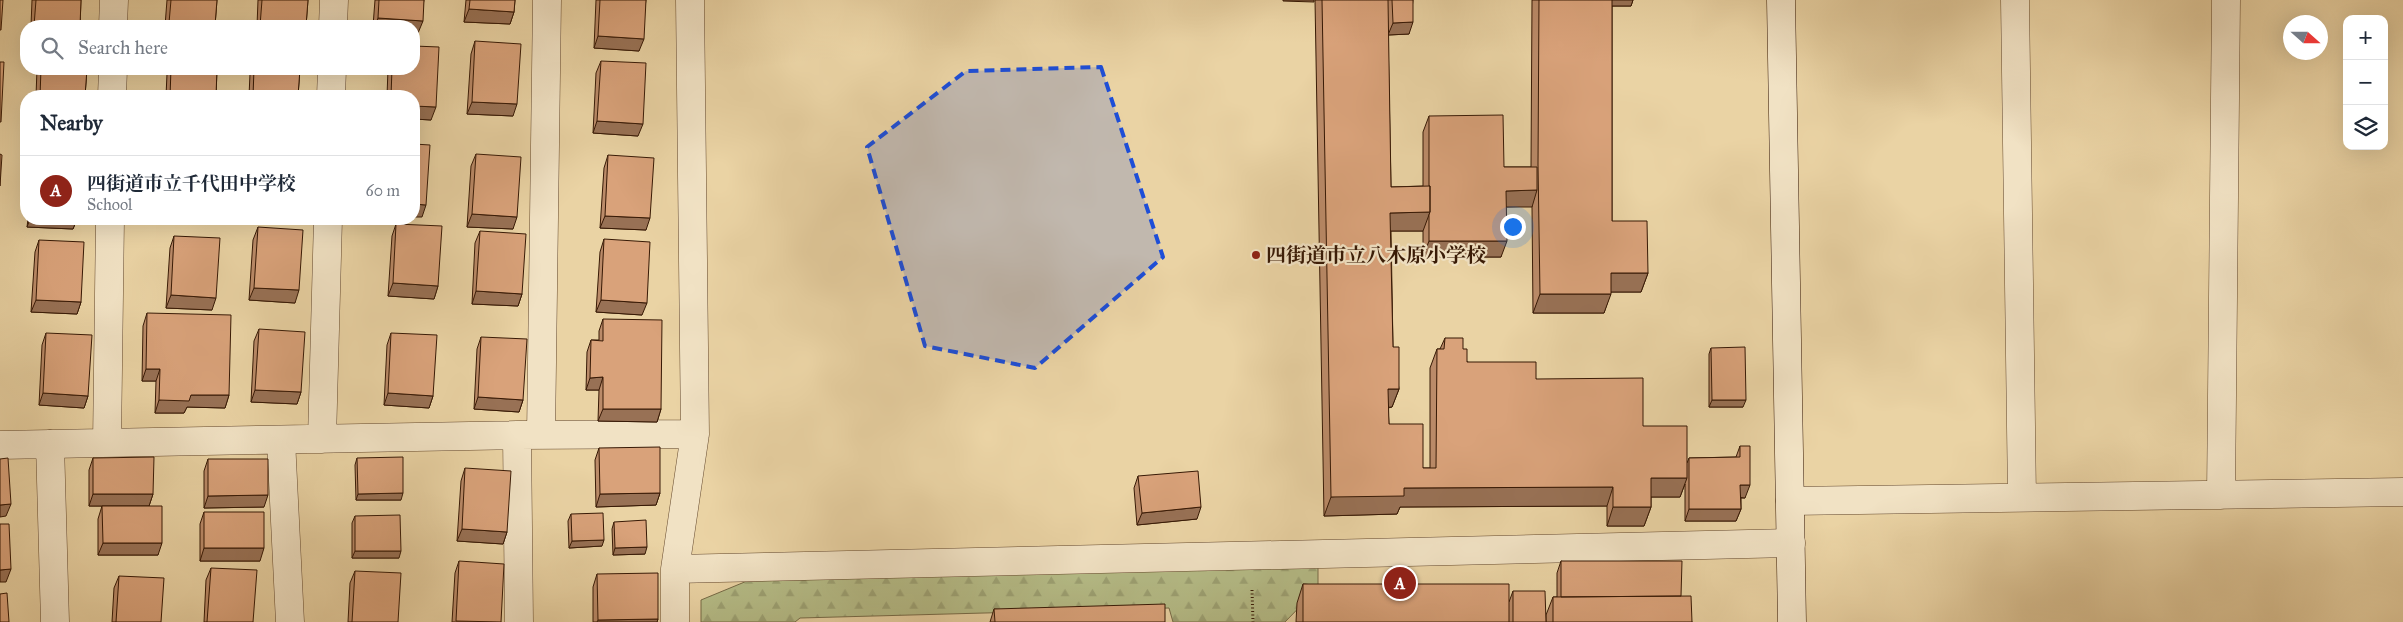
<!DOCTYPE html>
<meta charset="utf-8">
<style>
body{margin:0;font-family:"IM FELL Great Primer","Noto Serif JP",serif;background:#f2f2f3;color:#1f2937}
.controls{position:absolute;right:15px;top:15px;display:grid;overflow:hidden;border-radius:10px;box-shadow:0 5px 20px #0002}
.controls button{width:45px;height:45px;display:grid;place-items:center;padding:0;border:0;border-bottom:1px solid #e0e1e3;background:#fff;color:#1f2937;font:25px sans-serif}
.compass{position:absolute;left:2283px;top:15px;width:45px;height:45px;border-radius:50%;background:#fff;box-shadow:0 5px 20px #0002;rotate:111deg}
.you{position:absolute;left:1512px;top:226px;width:18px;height:18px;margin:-12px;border:4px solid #fff;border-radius:50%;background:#1a73e8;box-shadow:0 0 0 8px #1a73e833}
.badge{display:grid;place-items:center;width:32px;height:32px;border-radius:50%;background:#8f2418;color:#fff;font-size:16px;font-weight:700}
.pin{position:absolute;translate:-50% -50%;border:2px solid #fff;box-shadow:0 1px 5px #0006}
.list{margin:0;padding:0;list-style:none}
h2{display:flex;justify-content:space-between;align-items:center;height:65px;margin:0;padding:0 20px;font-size:21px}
h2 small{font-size:16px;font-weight:400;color:#747a83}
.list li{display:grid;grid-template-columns:32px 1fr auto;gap:15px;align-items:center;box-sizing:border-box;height:70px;padding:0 20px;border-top:1px solid #e0e1e3}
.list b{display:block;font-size:19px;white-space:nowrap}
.list p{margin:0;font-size:16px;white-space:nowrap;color:#747a83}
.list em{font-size:16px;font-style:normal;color:#747a83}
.icon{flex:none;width:28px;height:28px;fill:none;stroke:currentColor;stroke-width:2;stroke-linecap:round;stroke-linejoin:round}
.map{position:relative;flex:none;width:2403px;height:622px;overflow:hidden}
.search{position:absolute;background:#fff;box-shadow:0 5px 20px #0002;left:20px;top:20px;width:400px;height:55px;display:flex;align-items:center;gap:12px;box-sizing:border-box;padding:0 18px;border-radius:20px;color:#747a83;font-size:19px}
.panel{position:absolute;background:#fff;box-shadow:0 5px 20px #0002;left:20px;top:90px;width:400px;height:135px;border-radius:20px}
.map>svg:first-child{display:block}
.forest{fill:url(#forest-firs);stroke:#766a46}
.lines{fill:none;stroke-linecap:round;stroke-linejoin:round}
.street-casing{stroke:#64482d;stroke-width:29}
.secondary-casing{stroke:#371905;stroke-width:29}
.path{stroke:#371905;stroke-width:3;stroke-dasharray:1 2.5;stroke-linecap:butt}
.street{stroke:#f1e2c4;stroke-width:28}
.secondary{stroke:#f1e2c4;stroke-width:28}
.wall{fill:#bb8b69;stroke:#371905}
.shaded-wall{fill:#987155;stroke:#371905}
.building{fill:#d9a27a;stroke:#371905}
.marked{fill:#1d4ed8;fill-opacity:0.2;stroke:#1d4ed8;stroke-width:4;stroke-dasharray:10 6;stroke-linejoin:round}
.poi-dot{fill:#8f2418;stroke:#f1e2c4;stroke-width:2}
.labels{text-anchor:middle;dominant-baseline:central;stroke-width:4.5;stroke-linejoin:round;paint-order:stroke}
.poi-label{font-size:20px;font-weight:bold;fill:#371905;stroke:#f1e2c4;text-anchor:start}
</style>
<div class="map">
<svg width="2403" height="622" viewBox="0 0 2403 622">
<defs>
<pattern id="forest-firs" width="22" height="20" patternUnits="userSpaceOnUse" patternTransform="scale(1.25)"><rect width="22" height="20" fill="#b5bc87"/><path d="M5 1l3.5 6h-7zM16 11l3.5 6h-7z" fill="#9ca173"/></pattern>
</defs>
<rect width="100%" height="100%" fill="#ead3a4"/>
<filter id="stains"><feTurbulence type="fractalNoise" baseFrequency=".004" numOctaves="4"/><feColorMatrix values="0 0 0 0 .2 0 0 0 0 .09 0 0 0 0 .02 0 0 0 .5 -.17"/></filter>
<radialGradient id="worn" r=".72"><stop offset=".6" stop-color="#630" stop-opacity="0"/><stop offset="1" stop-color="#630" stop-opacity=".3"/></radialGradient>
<path class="forest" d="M 1318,567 L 1318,588 L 1285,622 L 1173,622 L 1169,608 L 800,618 L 795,622 L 701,622 L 701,600 L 747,581 Z"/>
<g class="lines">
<defs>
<path id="street" d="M 2015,0 L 2022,497
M 113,26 L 114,0
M 333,26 L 334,0
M 112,96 L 113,69
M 331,96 L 332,69
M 517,435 L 519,622
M 541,435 L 547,0
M 322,439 L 328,219
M 281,440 L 290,622
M 107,443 L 110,219
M 50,444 L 55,622
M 0,445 L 517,435 L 695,434
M 2221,495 L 2226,0
M 1790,501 L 2403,492
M 675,569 L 1791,543
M 675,622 L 675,569 L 695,434 L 690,0"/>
<path id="secondary" d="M 1781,0 L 1792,622"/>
</defs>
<use href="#street" class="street-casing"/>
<use href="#secondary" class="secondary-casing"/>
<path class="path" d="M 1252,590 L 1253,622"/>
<use href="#street" class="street"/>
<use href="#secondary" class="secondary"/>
</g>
<path class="wall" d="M 32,0 L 81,0 L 80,26 L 31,26 Z
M 167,0 L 217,0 L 215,26 L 165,26 Z
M 258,0 L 308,0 L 306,26 L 257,26 Z
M 375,0 L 424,0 L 418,33 L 414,33 L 414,26 L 373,26 Z
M 466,0 L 515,0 L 514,12 L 510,24 L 464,22 Z
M 596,0 L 646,0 L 639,51 L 594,48 Z
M 1315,0 L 1413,0 L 1409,34 L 1388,35 L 1391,187 L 1423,186 L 1423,132 L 1429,116 L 1504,167 L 1531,167 L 1532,0 L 1633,0 L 1631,6 L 1612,6 L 1612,221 L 1648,273 L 1641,292 L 1611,292 L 1604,313 L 1533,313 L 1532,206 L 1506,207 L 1501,257 L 1423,257 L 1423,231 L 1391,231 L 1393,347 L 1399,389 L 1392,407 L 1388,408 L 1389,424 L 1423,468 L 1430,468 L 1430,368 L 1437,349 L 1440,349 L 1445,338 L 1463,349 L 1467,362 L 1536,379 L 1643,426 L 1687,463 L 1689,458 L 1736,457 L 1740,446 L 1745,498 L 1741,498 L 1741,509 L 1736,521 L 1685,521 L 1685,484 L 1680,497 L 1651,497 L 1651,507 L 1644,526 L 1607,526 L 1607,506 L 1400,507 L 1397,514 L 1324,516 Z
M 475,41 L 513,116 L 467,114 L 471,54 Z
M 601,61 L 638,136 L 593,133 L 596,73 Z
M 37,69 L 87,69 L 85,96 L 36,96 Z
M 169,69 L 217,69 L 216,96 L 166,96 L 167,74 Z
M 252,69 L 300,69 L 298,96 L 249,96 L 250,74 Z
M 388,69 L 414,69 L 431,120 L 414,119 L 414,96 L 387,96 Z
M 476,154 L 513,229 L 467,227 L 471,166 Z
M 608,155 L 646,230 L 600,228 L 604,168 Z
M 28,219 L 77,219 L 73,229 L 27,227 Z
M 396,224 L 438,286 L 434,299 L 388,296 L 392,236 Z
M 258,227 L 295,303 L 249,300 L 253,240 Z
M 480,231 L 522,294 L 518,306 L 472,304 L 475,243 Z
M 174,236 L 212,310 L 166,308 L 170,248 Z
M 604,239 L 642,315 L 596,312 L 600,252 Z
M 39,240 L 81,302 L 77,314 L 31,312 L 35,252 Z
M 147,313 L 229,395 L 225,408 L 187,407 L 184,413 L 155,413 L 156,381 L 142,381 L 143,326 Z
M 603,319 L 661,409 L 657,422 L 598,421 L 599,390 L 586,390 L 587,352 L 591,340 L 599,340 L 599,331 Z
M 259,329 L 301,392 L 297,404 L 251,402 L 254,341 Z
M 46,333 L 88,396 L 84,408 L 39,405 L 42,345 Z
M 391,333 L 433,396 L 429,408 L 384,405 L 387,345 Z
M 481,337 L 523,400 L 519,412 L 474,409 L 477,349 Z
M 1711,348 L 1743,407 L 1709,407 L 1709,354 Z
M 599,448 L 660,493 L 656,505 L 596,507 L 595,460 Z
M 93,458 L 153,494 L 149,506 L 158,555 L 98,555 L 98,519 L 102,506 L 89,506 L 89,470 Z
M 357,458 L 401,500 L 356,500 L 355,465 Z
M 208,459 L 264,507 L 204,508 L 204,471 Z
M 465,468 L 507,532 L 503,544 L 457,541 L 461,481 Z
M 1138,476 L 1197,519 L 1137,525 L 1134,488 Z
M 204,512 L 260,561 L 200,561 L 200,524 Z
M 571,514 L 602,546 L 569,548 L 568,521 Z
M 355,516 L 399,558 L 352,558 L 352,523 Z
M 614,522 L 645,554 L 613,555 L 612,529 Z
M 459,561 L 501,622 L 452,622 L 455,573 Z
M 1561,561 L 1681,596 L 1692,622 L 1546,622 L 1546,615 L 1553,597 L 1557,597 L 1557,573 Z
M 211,568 L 253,622 L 204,622 L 206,580 Z
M 355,571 L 398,622 L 348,622 L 350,583 Z
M 597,574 L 658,619 L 657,622 L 593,622 L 593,587 Z
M 119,576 L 161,622 L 112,622 L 114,588 Z
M 1303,584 L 1509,602 L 1513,591 L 1546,622 L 1296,622 L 1297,603 Z
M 994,609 L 1165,622 L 990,622 Z"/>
<path class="shaded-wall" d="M 1283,0 L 1314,0 L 1314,2 L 1283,1 Z
M 1607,0 L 1633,0 L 1631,6 L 1605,6 Z
M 469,9 L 514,12 L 510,24 L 464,22 Z
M 378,18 L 423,21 L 418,33 L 414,33 L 414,26 L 375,26 Z
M 1413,22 L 1409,34 L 1388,35 L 1393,23 Z
M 169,23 L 215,25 L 215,26 L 168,26 Z
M 598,36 L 644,39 L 639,51 L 594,48 Z
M 472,102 L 517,104 L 513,116 L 467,114 Z
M 414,106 L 436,107 L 431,120 L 414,119 Z
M 597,121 L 643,124 L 638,136 L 593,133 Z
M 1537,190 L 1532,207 L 1500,207 L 1506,191 Z
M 414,204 L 426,205 L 422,217 L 414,217 Z
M 1430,212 L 1423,231 L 1383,231 L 1390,213 Z
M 472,214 L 517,217 L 513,229 L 467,227 Z
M 605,216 L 650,218 L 646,230 L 600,228 Z
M 30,219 L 77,219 L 73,229 L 27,227 Z
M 177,219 L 216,219 L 216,221 Z
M 251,219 L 298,219 L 296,223 L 251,220 Z
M 1429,241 L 1507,241 L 1501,257 L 1423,257 Z
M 1611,273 L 1648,273 L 1641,292 L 1604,292 Z
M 393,283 L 438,286 L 434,299 L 388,296 Z
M 254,288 L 299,290 L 295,303 L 249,300 Z
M 476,291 L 522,294 L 518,306 L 472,304 Z
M 1540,294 L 1611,294 L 1604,313 L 1533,313 Z
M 171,295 L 216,298 L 212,310 L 166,308 Z
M 36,300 L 81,302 L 77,314 L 31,312 Z
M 601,300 L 647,303 L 642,315 L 596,312 Z
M 146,369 L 160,369 L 156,381 L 142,381 Z
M 603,377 L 599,390 L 586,390 L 590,378 Z
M 1388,389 L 1399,389 L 1392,407 L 1381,408 Z
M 255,390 L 301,392 L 297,404 L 251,402 Z
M 43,393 L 88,396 L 84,408 L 39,405 Z
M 388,393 L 433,396 L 429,408 L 384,405 Z
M 191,395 L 229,395 L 225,408 L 187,407 L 184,413 L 155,413 L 159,400 Z
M 478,397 L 523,400 L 519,412 L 474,409 Z
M 1712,400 L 1746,400 L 1743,407 L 1709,407 Z
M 603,409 L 661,409 L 657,422 L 598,421 Z
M 1651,478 L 1687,478 L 1680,497 L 1645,497 Z
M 1740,485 L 1750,485 L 1745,498 L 1736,497 Z
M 1613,487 L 1607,506 L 1400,507 L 1397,514 L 1324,516 L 1331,497 L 1404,488 Z
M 403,493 L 401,500 L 356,500 L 358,494 Z
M 660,493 L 656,505 L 596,507 L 600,494 Z
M 93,494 L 153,494 L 149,506 L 89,506 Z
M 268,495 L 264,507 L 204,508 L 208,496 Z
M 11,504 L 6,516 L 0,517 L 0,505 Z
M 1201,507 L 1197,519 L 1137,525 L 1142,513 Z
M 1613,507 L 1651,507 L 1644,526 L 1607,526 Z
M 1689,509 L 1741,509 L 1736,521 L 1685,521 Z
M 462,529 L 507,532 L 503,544 L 457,541 Z
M 604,540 L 602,546 L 569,548 L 572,541 Z
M 103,543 L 162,543 L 158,555 L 98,555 Z
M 647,547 L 645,554 L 613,555 L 615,548 Z
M 204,548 L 264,548 L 260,561 L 200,561 Z
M 355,551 L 401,551 L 399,558 L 352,558 Z
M 11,569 L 6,582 L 0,582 L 0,570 Z
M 658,619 L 657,622 L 597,622 L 598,620 Z"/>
<path class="building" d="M 0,0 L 3,0 L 1,30 L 0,30 Z
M 36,0 L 81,0 L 80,26 L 34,26 Z
M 171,0 L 217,0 L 215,25 L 169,23 Z
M 262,0 L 308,0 L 306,26 L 260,26 Z
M 379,0 L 424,0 L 423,21 L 378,18 Z
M 470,0 L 515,0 L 514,12 L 469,9 Z
M 600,0 L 646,0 L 644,39 L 598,36 Z
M 1322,0 L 1388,0 L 1391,187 L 1430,186 L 1430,212 L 1390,213 L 1393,347 L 1399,347 L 1399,389 L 1388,389 L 1389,424 L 1423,424 L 1423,468 L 1436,468 L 1437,349 L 1444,349 L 1445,338 L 1463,338 L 1463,349 L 1467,349 L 1467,362 L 1536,362 L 1536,379 L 1643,378 L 1643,426 L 1687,426 L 1687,478 L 1651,478 L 1651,507 L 1613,507 L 1613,487 L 1404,488 L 1404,496 L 1331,497 Z
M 1392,0 L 1413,0 L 1413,22 L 1393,23 Z
M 1539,0 L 1612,0 L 1612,221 L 1647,221 L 1648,273 L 1611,273 L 1611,294 L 1540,294 L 1538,164 Z
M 475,41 L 521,44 L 517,104 L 472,102 Z
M 414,46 L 439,47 L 436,107 L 414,106 L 414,96 L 391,96 L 392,69 L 414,69 Z
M 601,61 L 646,63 L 643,124 L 597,121 Z
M 0,62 L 4,62 L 1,122 L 0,122 Z
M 41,69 L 87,69 L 85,96 L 40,96 Z
M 171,69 L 217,69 L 216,96 L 170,96 Z
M 254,69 L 300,69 L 298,96 L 253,96 Z
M 1503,115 L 1504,167 L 1537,167 L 1537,190 L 1506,191 L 1507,241 L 1429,241 L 1429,215 L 1430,212 L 1430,186 L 1429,186 L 1429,116 Z
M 414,144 L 430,145 L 426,205 L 414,204 Z
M 0,154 L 2,155 L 0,186 Z
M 476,154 L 521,157 L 517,217 L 472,214 Z
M 608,155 L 654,158 L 650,218 L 605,216 Z
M 396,224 L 442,226 L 438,286 L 393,283 Z
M 258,227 L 303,230 L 299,290 L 254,288 Z
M 480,231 L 526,234 L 522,294 L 476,291 Z
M 174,236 L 220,238 L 216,298 L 171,295 Z
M 604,239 L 650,242 L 647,303 L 601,300 Z
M 39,240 L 84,242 L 81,302 L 36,300 Z
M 147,313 L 231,315 L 229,395 L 191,395 L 189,401 L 159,400 L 160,369 L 146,369 Z
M 603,319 L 662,320 L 661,409 L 603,409 L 603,377 L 590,378 L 591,340 L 603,341 Z
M 259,329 L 305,332 L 301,392 L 255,390 Z
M 46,333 L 92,335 L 88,396 L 43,393 Z
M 391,333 L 437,335 L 433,396 L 388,393 Z
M 481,337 L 527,339 L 523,400 L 478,397 Z
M 1745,347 L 1746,400 L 1712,400 L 1711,348 Z
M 1740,446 L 1750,446 L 1750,485 L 1740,485 L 1741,509 L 1689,509 L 1689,458 L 1740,457 Z
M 660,447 L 660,493 L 600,494 L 599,448 Z
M 154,457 L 153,494 L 93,494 L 93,458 Z
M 403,457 L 403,493 L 358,494 L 357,458 Z
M 8,458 L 11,504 L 0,505 L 0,459 Z
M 208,459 L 268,459 L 268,495 L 208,496 Z
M 465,468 L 511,471 L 507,532 L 462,529 Z
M 1198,471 L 1201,507 L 1142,513 L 1138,476 Z
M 102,506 L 162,506 L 162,543 L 103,543 Z
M 204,512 L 264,512 L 264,548 L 204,548 Z
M 603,513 L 604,540 L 572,541 L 571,514 Z
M 400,515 L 401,551 L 355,551 L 355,516 Z
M 646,520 L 647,547 L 615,548 L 614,522 Z
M 0,524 L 9,524 L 11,569 L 0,570 Z
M 459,561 L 504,564 L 501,622 L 456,621 Z
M 1561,561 L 1682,561 L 1681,596 L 1561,597 Z
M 211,568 L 257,570 L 253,622 L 207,622 Z
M 355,571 L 401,573 L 398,622 L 352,622 Z
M 658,573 L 658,619 L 598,620 L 597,574 Z
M 119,576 L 164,578 L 161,622 L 116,622 Z
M 1303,584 L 1509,584 L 1509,622 L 1303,622 Z
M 1513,591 L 1545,591 L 1546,622 L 1513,622 Z
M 7,593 L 9,622 L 0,622 L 0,594 Z
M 1691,596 L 1692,622 L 1553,622 L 1553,597 Z
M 1165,604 L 1165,622 L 995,622 L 994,609 Z"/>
<path class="marked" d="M 1101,67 L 1163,257 L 1035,368 L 925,346 L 867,147 L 966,71 Z"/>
<circle class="poi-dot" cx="1256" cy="255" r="5"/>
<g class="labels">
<g class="poi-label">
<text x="1266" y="255">四街道市立八木原小学校</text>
</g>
</g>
<rect width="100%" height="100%" filter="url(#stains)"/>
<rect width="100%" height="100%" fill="url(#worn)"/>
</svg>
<div class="controls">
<button>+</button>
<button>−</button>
<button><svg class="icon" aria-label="layers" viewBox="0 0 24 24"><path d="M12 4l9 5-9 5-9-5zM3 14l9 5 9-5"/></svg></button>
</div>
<svg class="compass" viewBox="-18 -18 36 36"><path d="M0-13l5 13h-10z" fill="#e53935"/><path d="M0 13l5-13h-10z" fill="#747a83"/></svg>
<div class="you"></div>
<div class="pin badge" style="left:1400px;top:583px">A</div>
<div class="search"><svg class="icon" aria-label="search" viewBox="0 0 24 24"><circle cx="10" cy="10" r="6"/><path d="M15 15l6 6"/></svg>Search here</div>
<section class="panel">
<h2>Nearby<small></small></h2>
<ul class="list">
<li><span class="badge">A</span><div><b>四街道市立千代田中学校</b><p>School</p></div><em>60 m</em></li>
</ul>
</section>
</div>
